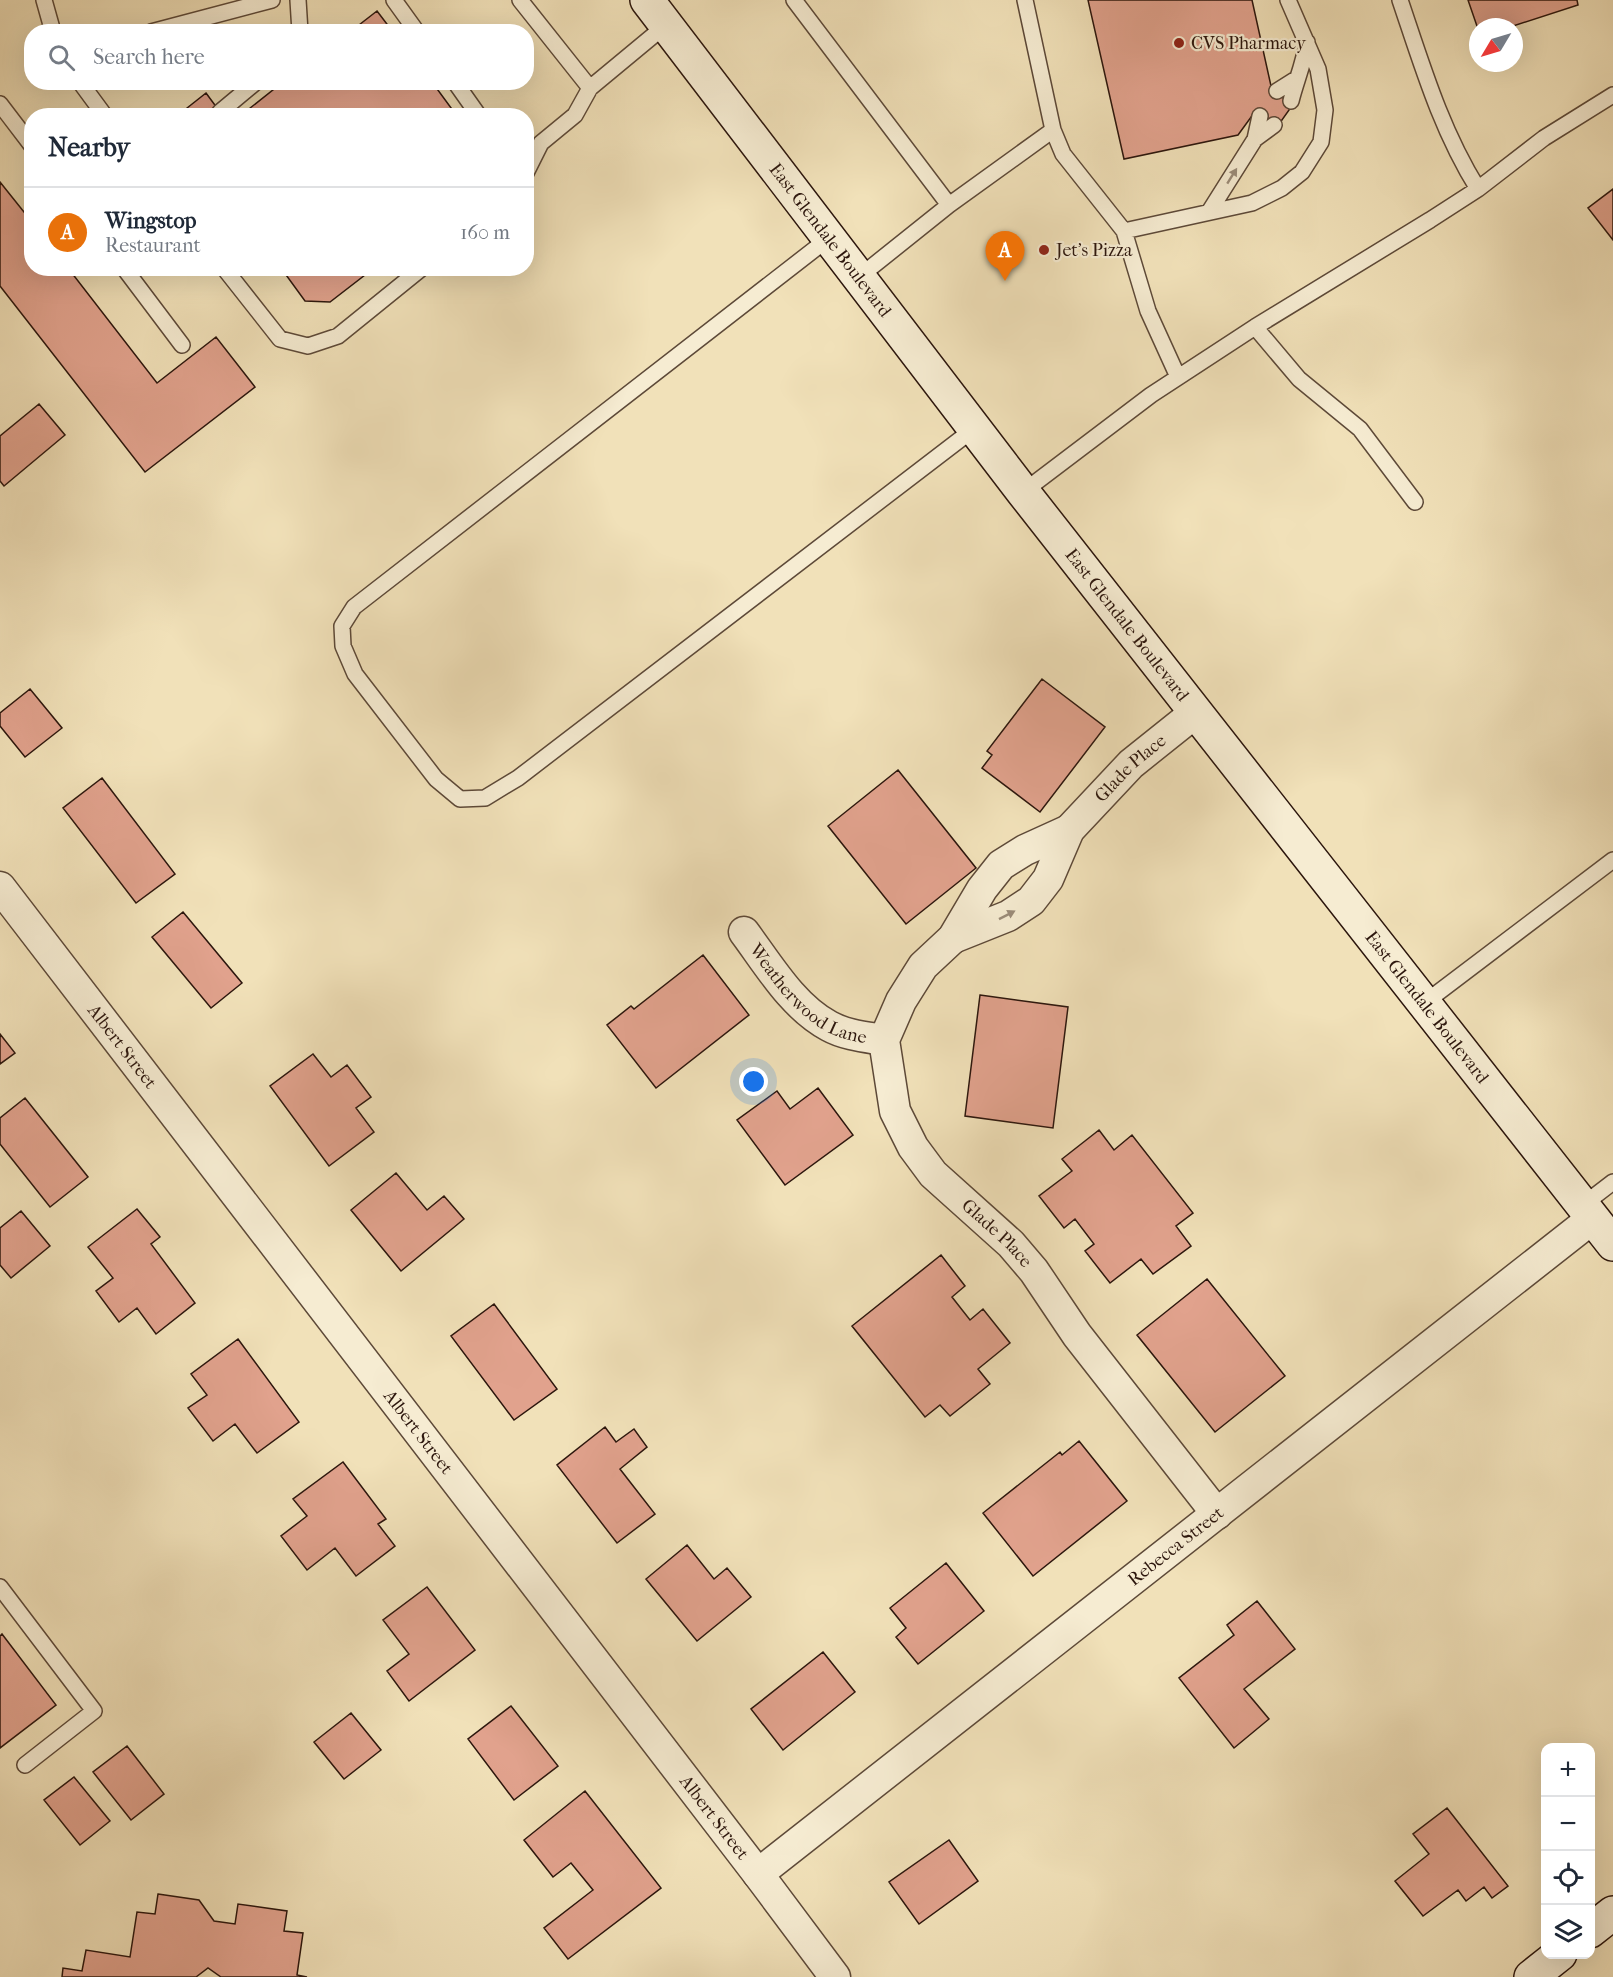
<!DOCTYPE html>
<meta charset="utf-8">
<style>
body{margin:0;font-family:"IM FELL French Canon",serif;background:#f6f6f7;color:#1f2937}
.controls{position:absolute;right:18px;bottom:18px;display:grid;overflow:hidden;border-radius:12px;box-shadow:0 6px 24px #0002}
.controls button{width:54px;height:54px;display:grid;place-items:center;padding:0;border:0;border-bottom:2px solid #e0e1e3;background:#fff;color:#1f2937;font:30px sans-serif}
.compass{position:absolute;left:1469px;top:18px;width:54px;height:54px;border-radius:50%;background:#fff;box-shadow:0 6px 24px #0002;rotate:232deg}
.you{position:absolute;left:754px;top:1082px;width:21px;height:21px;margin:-15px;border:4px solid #fff;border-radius:50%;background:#1a73e8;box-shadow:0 0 0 9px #1a73e833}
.badge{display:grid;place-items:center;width:39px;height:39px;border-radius:50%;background:#1a73e8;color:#fff;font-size:20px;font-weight:700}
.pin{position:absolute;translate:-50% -50px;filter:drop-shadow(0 2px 3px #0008)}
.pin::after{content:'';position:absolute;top:32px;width:21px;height:18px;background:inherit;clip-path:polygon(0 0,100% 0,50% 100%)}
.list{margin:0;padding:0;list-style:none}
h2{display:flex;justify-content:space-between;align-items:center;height:78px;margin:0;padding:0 24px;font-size:26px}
h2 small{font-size:20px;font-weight:400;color:#747a83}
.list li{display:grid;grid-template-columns:39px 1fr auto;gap:18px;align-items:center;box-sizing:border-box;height:90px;padding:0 24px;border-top:2px solid #e0e1e3}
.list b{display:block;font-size:22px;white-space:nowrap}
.list p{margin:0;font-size:20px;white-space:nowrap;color:#747a83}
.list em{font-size:20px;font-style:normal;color:#747a83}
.icon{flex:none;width:33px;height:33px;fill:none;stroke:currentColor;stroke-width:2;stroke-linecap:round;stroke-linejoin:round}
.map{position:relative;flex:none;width:1613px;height:1977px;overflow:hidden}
.search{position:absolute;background:#fff;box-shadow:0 6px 24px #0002;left:24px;top:24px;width:510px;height:66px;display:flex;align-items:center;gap:15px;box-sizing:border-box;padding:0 21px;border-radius:24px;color:#747a83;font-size:22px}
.panel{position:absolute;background:#fff;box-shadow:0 6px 24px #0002;left:24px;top:108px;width:510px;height:168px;border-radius:24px}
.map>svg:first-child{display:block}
.building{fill:#e1a28d;stroke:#2c160d;stroke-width:1.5}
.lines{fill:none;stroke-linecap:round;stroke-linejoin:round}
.lane-casing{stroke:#5d4938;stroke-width:18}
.street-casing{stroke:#5d4938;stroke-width:33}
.secondary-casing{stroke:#2c160d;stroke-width:36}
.lane{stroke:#f6ecd2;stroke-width:15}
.street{stroke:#f6ecd2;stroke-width:30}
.secondary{stroke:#f6ecd2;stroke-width:33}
.oneway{fill:#9b8c79}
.poi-dot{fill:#8f2418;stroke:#f6ecd2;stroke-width:2}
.labels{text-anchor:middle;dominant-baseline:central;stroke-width:4.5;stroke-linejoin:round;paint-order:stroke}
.poi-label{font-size:18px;fill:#2c160d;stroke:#f6ecd2;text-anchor:start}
.street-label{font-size:18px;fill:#2c160d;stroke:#f6ecd2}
</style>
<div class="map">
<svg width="1613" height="1977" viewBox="0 0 1613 1977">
<rect width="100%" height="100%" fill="#f1e1b9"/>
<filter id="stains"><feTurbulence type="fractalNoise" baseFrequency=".00333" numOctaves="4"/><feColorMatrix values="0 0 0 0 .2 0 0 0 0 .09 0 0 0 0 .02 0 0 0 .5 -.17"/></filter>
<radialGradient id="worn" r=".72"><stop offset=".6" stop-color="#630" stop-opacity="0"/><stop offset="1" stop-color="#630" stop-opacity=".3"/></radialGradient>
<path class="building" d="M 1088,0 L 1252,0 L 1271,86 L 1294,103 L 1277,127 L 1254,113 L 1238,135 L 1124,159 Z
M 1468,0 L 1577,0 L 1578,5 L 1510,27 L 1478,27 L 1478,29 Z
M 377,11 L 393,32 L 350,32 Z
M 283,82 L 432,82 L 457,116 L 240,116 Z
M 206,93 L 223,116 L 177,116 Z
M 0,182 L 32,222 L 32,268 L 68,268 L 157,383 L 216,337 L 255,387 L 145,472 L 0,286 Z
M 1613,189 L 1613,240 L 1588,208 Z
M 281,268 L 374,268 L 330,302 L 305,301 Z
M 39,404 L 65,435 L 4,486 L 0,481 L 0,436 Z
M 1042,679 L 1105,727 L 1040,812 L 982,768 L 992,755 L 987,751 Z
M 30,689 L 62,728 L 25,757 L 0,726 L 0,713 Z
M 898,770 L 976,868 L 906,924 L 828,826 Z
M 102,778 L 175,874 L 136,903 L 63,808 Z
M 183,912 L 242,983 L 211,1008 L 152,937 Z
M 703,955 L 749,1015 L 656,1088 L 607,1025 L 631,1006 L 634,1009 Z
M 980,995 L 1068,1007 L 1053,1128 L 965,1116 Z
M 0,1034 L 15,1053 L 0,1064 Z
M 313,1054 L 331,1077 L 347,1065 L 371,1097 L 356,1108 L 374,1132 L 329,1166 L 270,1086 Z
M 818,1088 L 853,1135 L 785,1185 L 737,1120 L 777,1091 L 790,1109 Z
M 25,1098 L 88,1177 L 50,1207 L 0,1144 L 0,1118 Z
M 1099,1130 L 1114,1150 L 1132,1135 L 1193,1213 L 1176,1226 L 1191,1246 L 1153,1274 L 1141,1259 L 1110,1283 L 1085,1251 L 1094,1244 L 1075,1219 L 1064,1228 L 1039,1196 L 1072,1171 L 1062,1159 Z
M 396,1173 L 427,1210 L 444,1196 L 464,1219 L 401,1271 L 351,1210 Z
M 137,1209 L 160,1237 L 151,1244 L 195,1303 L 156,1334 L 137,1308 L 119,1322 L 96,1291 L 113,1278 L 88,1247 Z
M 21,1211 L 50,1246 L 11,1278 L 0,1265 L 0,1228 Z
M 941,1255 L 965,1286 L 952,1297 L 970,1320 L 983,1309 L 1010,1343 L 978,1369 L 990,1384 L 950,1416 L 940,1405 L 925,1417 L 852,1326 Z
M 1207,1279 L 1285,1376 L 1215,1432 L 1137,1335 Z
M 494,1304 L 557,1389 L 514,1420 L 451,1336 Z
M 238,1339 L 299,1422 L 257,1453 L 235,1424 L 213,1441 L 188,1408 L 207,1395 L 191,1374 Z
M 605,1427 L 616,1442 L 634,1429 L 647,1447 L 620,1469 L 655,1514 L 617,1543 L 557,1465 Z
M 1079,1441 L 1127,1501 L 1033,1576 L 983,1513 L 1060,1452 L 1062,1455 Z
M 343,1462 L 386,1519 L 378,1524 L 395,1546 L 356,1576 L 335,1548 L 307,1570 L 281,1536 L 307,1516 L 293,1499 Z
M 687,1545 L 714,1579 L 727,1568 L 751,1597 L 697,1641 L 646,1579 Z
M 946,1563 L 984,1611 L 918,1664 L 896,1637 L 906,1628 L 890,1608 Z
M 427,1587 L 475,1650 L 409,1701 L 387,1671 L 409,1654 L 383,1620 Z
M 1257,1601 L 1295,1649 L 1244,1689 L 1269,1719 L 1234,1748 L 1179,1678 L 1234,1635 L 1227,1625 Z
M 2,1634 L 56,1705 L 0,1748 L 0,1636 Z
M 823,1652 L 855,1692 L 783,1750 L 751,1709 Z
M 511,1706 L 558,1766 L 514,1800 L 468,1739 Z
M 351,1713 L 381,1750 L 344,1779 L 314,1742 Z
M 127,1746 L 164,1794 L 131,1820 L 93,1772 Z
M 74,1777 L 110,1821 L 80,1845 L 44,1800 Z
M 585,1791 L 661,1888 L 568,1959 L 544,1928 L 593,1890 L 571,1863 L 553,1877 L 524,1840 Z
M 1447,1808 L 1508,1886 L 1492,1898 L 1484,1887 L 1466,1901 L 1458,1890 L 1423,1916 L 1395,1881 L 1429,1854 L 1413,1834 Z
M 949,1840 L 978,1881 L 919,1924 L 889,1882 Z
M 158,1894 L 199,1900 L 214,1921 L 235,1924 L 238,1904 L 287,1911 L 284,1931 L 303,1933 L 297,1975 L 307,1977 L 221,1977 L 208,1968 L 196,1977 L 62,1977 L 63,1968 L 82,1971 L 86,1950 L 130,1957 L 137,1912 L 155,1914 Z"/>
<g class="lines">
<defs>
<path id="lane" d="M 44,0 L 53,32
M 298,0 L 300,32
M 394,0 L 417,32
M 520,0 L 590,88
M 794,0 L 949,205 L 1053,130
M 1025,0 L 1053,130 L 1063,154 L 1124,231 L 1148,311 L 1178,377
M 1400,0 C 1422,65 1441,130 1478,189
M 151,32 L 272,0
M 80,82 L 105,116
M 455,82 L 479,116
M 1277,91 L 1296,79
M 1291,101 C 1296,81 1304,63 1307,42
M 0,104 L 32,146
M 220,112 L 256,82
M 1255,139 L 1274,125
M 526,173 L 541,143 L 575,115 L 590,88 L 666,25
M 1209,212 L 1255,139 L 1260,116
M 1124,231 L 1252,203 L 1282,188 L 1302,172 L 1321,142 L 1325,110 L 1318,69 L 1288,0
M 829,238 L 354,607 L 342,626 L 343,646 L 355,674 L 436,779 L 460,799 L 485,798 L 518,778 L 975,428
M 124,268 L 182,345
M 224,268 L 280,339 L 308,346 L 338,336 L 422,268
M 859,277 L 949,205
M 1255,327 L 1299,379 L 1360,429 L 1415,502
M 1023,492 L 1151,395 L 1255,327 L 1430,220 L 1478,189 L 1544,138 L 1613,95
M 1423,1004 L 1613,860
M 1583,1205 L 1613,1182
M 0,1587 L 94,1711 L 25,1765"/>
<g id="street">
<path id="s1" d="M 1069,830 L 1025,850 L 1001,865 L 982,889 L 953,938 L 923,966 L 901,1001 L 884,1040 L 895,1111 L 913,1147 L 933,1174 L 1011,1244 L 1034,1271 L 1077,1335 L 1217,1514"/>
<path id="s2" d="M 0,887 L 758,1874 L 835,1977"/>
<path id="s3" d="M 744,932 C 768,964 792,1006 829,1026 C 845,1035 866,1037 884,1040"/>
<path id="s4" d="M 953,938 L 1008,916 L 1031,901 L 1048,879 L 1069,830 L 1131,764 L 1196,712"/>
<path id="s5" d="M 758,1874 L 1593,1218"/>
</g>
<g id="secondary">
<path id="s6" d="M 647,0 L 1023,492 L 1613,1244"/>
<path d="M 1590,1931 L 1613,1913"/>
<path d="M 1531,1977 L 1560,1954"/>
</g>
</defs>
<use href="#lane" class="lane-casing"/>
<use href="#street" class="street-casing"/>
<use href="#secondary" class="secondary-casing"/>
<use href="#lane" class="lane"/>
<use href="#street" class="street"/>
<use href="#secondary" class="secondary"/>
</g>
<defs><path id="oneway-solid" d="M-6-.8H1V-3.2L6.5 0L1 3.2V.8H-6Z" transform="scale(1.5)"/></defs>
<g class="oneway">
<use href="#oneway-solid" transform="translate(1232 176) rotate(-58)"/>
<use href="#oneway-solid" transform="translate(1007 915) rotate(-27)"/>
</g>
<g class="poi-dot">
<circle cx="1179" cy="43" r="6"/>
<circle cx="1044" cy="250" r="6"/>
</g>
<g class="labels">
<g class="poi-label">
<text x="1191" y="43">CVS Pharmacy</text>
<text x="1056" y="250">Jet's Pizza</text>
</g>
<g class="street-label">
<text stroke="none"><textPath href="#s6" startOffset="302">East Glendale Boulevard</textPath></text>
<text stroke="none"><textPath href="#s6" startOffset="788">East Glendale Boulevard</textPath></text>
<text stroke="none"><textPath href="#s4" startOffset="255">Glade Place</textPath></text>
<text stroke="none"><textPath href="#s3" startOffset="92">Weatherwood Lane</textPath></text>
<text stroke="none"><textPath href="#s6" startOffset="1274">East Glendale Boulevard</textPath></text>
<text stroke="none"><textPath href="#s2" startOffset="201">Albert Street</textPath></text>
<text stroke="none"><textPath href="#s1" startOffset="522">Glade Place</textPath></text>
<text stroke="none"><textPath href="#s2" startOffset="687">Albert Street</textPath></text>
<text stroke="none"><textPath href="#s5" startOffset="531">Rebecca Street</textPath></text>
<text stroke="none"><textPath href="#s2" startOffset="1173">Albert Street</textPath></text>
</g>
</g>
<rect width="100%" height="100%" filter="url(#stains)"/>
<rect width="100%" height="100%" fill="url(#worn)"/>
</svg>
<div class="controls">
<button>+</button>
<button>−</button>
<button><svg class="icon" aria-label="locate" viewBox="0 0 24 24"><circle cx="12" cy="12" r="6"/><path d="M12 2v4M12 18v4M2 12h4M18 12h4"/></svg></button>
<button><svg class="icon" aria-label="layers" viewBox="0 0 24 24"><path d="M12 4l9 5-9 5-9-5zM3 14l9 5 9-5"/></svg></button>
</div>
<svg class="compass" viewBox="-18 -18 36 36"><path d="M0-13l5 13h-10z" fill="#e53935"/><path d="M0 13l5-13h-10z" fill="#747a83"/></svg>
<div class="you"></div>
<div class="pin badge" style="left:1005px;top:281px;background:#e8710a">A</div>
<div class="search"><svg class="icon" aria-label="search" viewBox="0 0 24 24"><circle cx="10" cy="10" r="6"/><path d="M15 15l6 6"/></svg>Search here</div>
<section class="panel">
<h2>Nearby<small></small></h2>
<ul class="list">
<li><span class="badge" style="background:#e8710a">A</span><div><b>Wingstop</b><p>Restaurant</p></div><em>160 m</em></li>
</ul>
</section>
</div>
